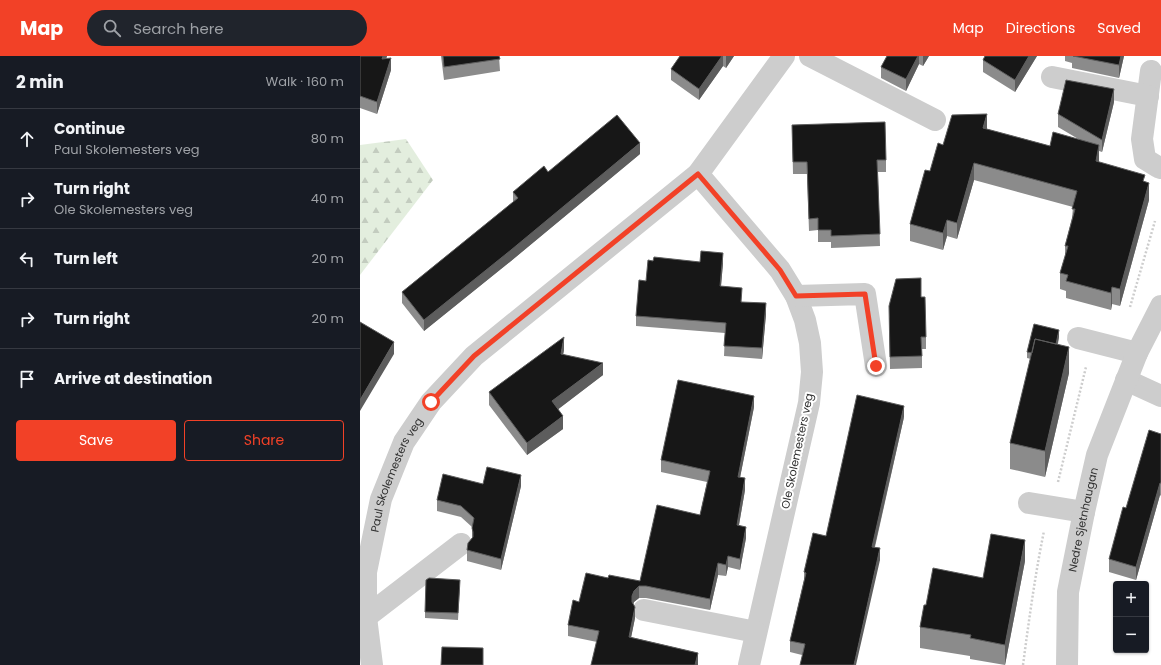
<!DOCTYPE html>
<meta charset="utf-8">
<style>
body{margin:0;font-family:Poppins,sans-serif;background:#20242c;color:#f1f3f6}
.controls{position:absolute;right:12px;bottom:12px;display:grid;overflow:hidden;border-radius:4px;box-shadow:0 1px 3px #0004}
.controls button{width:36px;height:36px;display:grid;place-items:center;padding:0;border:0;border-bottom:1px solid #363941;background:#171b24;color:#f1f3f6;font:20px sans-serif}
.stop{position:absolute;width:12px;height:12px;margin:-9px;border:3px solid #f24127;border-radius:50%;background:#fff}
.stop.end{background:#f24127;border-color:#fff;box-shadow:0 1px 4px #0008}
.list{margin:0;padding:0;list-style:none}
h2{display:flex;justify-content:space-between;align-items:center;height:52px;margin:0;padding:0 16px;font-size:17px}
h2 small{font-size:13px;font-weight:400;color:#9ea1a6}
.list li{display:grid;grid-template-columns:26px 1fr auto;gap:12px;align-items:center;box-sizing:border-box;height:60px;padding:0 16px;border-top:1px solid #363941}
.list b{display:block;font-size:15px;white-space:nowrap}
.list p{margin:0;font-size:13px;white-space:nowrap;color:#9ea1a6}
.list em{font-size:13px;font-style:normal;color:#9ea1a6}
.actions{display:flex;gap:8px;padding:12px 16px}
.actions a{flex:1;padding:9px 0;border:1px solid #f24127;border-radius:4px;text-align:center;font-size:14px;color:#f24127}
.actions .main{background:#f24127;color:#fff}
.icon{flex:none;width:22px;height:22px;fill:none;stroke:currentColor;stroke-width:2;stroke-linecap:round;stroke-linejoin:round}
.map{position:relative;flex:none;width:801px;height:609px;overflow:hidden}
header{display:flex;align-items:center;gap:24px;box-sizing:border-box;height:56px;padding:0 20px;background:#f24127;color:#fff}
header strong{font-size:19px}
nav{display:flex;gap:22px;margin-inline-start:auto;font-size:14px}
.search{width:280px;height:36px;background:#20242c;display:flex;align-items:center;gap:10px;box-sizing:border-box;padding:0 14px;border-radius:22px;color:#9ea1a6;font-size:15px}
main{display:flex}
aside{flex:1;background:#171b24}
.map>svg:first-child{display:block}
.forest{fill:url(#forest-firs)}
.lines{fill:none;stroke-linecap:round;stroke-linejoin:round}
.path{stroke:#cdcdcd;stroke-width:2.5;stroke-dasharray:2 2;stroke-linecap:butt}
.minor{stroke:#cdcdcd;stroke-width:22}
.wall{fill:#8b8b8b}
.shaded-wall{fill:#5d5d5d}
.building{fill:#171717;stroke:#5d5d5d}
.route{stroke:#f24127;stroke-width:5}
.labels{text-anchor:middle;dominant-baseline:central;stroke-width:4;stroke-linejoin:round;paint-order:stroke}
.street-label{font-size:11px;fill:#303030;stroke:#fff}
</style>
<header>
<strong>Map</strong>
<div class="search"><svg class="icon" aria-label="search" viewBox="0 0 24 24"><circle cx="10" cy="10" r="6"/><path d="M15 15l6 6"/></svg>Search here</div>
<nav><a>Map</a><a>Directions</a><a>Saved</a></nav>
</header>
<main>
<aside>
<h2>2 min<small>Walk · 160 m</small></h2>
<ul class="list">
<li><svg class="icon" aria-label="ahead" viewBox="0 0 24 24"><path d="M12 20V5M6 11l6-6 6 6"/></svg><div><b>Continue</b><p>Paul Skolemesters veg</p></div><em>80 m</em></li>
<li><svg class="icon" aria-label="right" viewBox="0 0 24 24"><path d="M7 20v-9h11M14 6l5 5-5 5"/></svg><div><b>Turn right</b><p>Ole Skolemesters veg</p></div><em>40 m</em></li>
<li><svg class="icon" aria-label="left" viewBox="0 0 24 24"><path d="M17 20v-9H6M10 6l-5 5 5 5"/></svg><div><b>Turn left</b></div><em>20 m</em></li>
<li><svg class="icon" aria-label="right" viewBox="0 0 24 24"><path d="M7 20v-9h11M14 6l5 5-5 5"/></svg><div><b>Turn right</b></div><em>20 m</em></li>
<li><svg class="icon" aria-label="arrive" viewBox="0 0 24 24"><path d="M6 21V4h12l-3 4 3 4H6"/></svg><div><b>Arrive at destination</b></div></li>
</ul>
<div class="actions"><a class="main">Save</a><a>Share</a></div>
</aside>
<div class="map">
<svg width="801" height="609" viewBox="0 0 801 609">
<defs>
<pattern id="forest-firs" width="22" height="20" patternUnits="userSpaceOnUse"><rect width="22" height="20" fill="#e3eede"/><path d="M5 1l3.5 6h-7zM16 11l3.5 6h-7z" fill="#c3ccbf"/></pattern>
</defs>
<rect width="100%" height="100%" fill="#fff"/>
<path class="forest" d="M 46,83 L 73,124 L 0,219 L 0,89 Z"/>
<g class="lines">
<path class="path" d="M 770,251 L 795,165
M 698,426 L 726,311
M 663,609 C 669,564 675,519 684,475"/>
<g class="minor">
<path d="M 450,0 L 575,64"/>
<path d="M 791,15 L 782,83 L 785,103 L 798,111 L 801,112"/>
<path d="M 692,21 L 788,40"/>
<path d="M 338,118 L 420,214 L 436,240 L 445,264 L 450,287 L 452,316 L 449,347 L 389,609"/>
<path d="M 436,240 L 505,238 L 516,310"/>
<path d="M 718,282 L 777,297"/>
<path d="M 766,324 L 801,340"/>
<path d="M 669,447 L 724,456"/>
<path d="M 284,554 L 396,576"/>
<path d="M 6,561 L 101,488"/>
<path id="s1" d="M 12,609 L 6,561 L 6,516 L 21,443 L 44,386 L 71,346 L 114,300 L 338,118 L 424,0"/>
<path id="s2" d="M 707,609 L 708,536 L 724,456 L 737,399 L 777,297 L 801,250"/>
</g>
</g>
<path class="wall" d="M 0,0 L 27,0 L 26,3 L 31,14 L 17,58 L 0,52 Z
M 81,0 L 139,0 L 140,15 L 84,24 Z
M 320,0 L 374,0 L 366,12 L 363,10 L 339,44 L 311,24 L 311,13 Z
M 527,0 L 569,0 L 563,10 L 559,8 L 546,35 L 521,22 L 521,11 Z
M 625,0 L 677,0 L 655,36 L 623,16 L 623,4 Z
M 705,0 L 764,0 L 759,22 L 712,12 L 712,7 L 705,5 Z
M 754,46 L 742,96 L 739,95 L 739,106 L 785,126 L 789,144 L 760,250 L 752,248 L 751,254 L 706,242 L 706,235 L 700,233 L 700,217 L 705,201 L 705,190 L 712,162 L 713,151 L 614,124 L 597,183 L 587,180 L 583,194 L 550,185 L 550,168 L 570,115 L 583,89 L 627,73 L 690,90 L 720,84 L 698,71 L 698,58 Z
M 432,69 L 526,104 L 526,116 L 518,116 L 520,190 L 471,192 L 471,186 L 458,186 L 458,174 L 449,175 L 447,118 L 433,118 Z
M 280,98 L 151,205 L 64,275 L 42,247 L 42,236 L 153,146 L 153,136 L 188,116 Z
M 293,205 L 363,207 L 361,230 L 382,246 L 406,258 L 402,303 L 364,300 L 365,277 L 276,270 L 276,260 Z
M 561,241 L 566,281 L 566,293 L 562,293 L 562,312 L 530,313 L 529,262 Z
M 699,281 L 698,288 L 709,317 L 685,421 L 650,413 L 650,387 L 671,303 L 667,302 L 667,296 Z
M 204,294 L 203,298 L 243,319 L 198,353 L 203,373 L 167,399 L 129,349 L 129,336 Z
M 394,351 L 380,421 L 385,434 L 379,469 L 386,482 L 380,514 L 368,511 L 366,520 L 358,519 L 350,554 L 286,542 L 279,542 L 274,546 L 273,548 L 275,562 L 271,581 L 338,597 L 338,609 L 231,609 L 237,586 L 208,580 L 208,569 L 219,546 L 248,522 L 280,525 L 340,459 L 347,426 L 301,416 L 301,404 Z
M 544,361 L 515,491 L 520,504 L 442,599 L 430,596 L 430,585 L 444,524 L 444,516 L 466,480 Z
M 801,378 L 801,440 L 800,439 L 776,524 L 749,516 L 749,503 L 766,452 Z
M 123,428 L 161,430 L 141,514 L 107,505 L 107,494 L 112,482 L 112,471 L 101,461 L 77,455 L 77,444 Z
M 665,505 L 645,609 L 610,603 L 610,600 L 560,592 L 560,571 L 566,549 L 623,522 Z
M 100,530 L 98,564 L 65,562 L 65,556 Z"/>
<path class="shaded-wall" d="M 23,0 L 27,0 L 22,16 L 22,3 Z
M 362,0 L 363,0 L 363,10 L 339,44 L 339,33 Z
M 366,0 L 374,0 L 366,12 Z
M 558,0 L 559,0 L 559,8 L 546,35 L 546,23 Z
M 563,0 L 569,0 L 563,10 Z
M 669,0 L 677,0 L 655,36 L 655,24 Z
M 761,0 L 764,0 L 759,22 L 759,9 Z
M 31,2 L 31,14 L 17,58 L 17,46 Z
M 754,33 L 754,46 L 742,96 L 742,84 Z
M 627,58 L 627,74 L 623,72 Z
M 280,87 L 280,98 L 151,205 L 64,275 L 64,264 Z
M 739,89 L 739,106 L 736,105 Z
M 614,107 L 614,124 L 597,183 L 597,167 Z
M 789,127 L 789,144 L 760,250 L 760,233 Z
M 587,164 L 587,180 L 583,194 L 583,177 Z
M 363,197 L 363,207 L 360,241 L 360,230 Z
M 752,231 L 752,248 L 751,254 L 751,237 Z
M 406,247 L 406,258 L 402,303 L 402,292 Z
M 699,274 L 699,281 L 693,308 L 693,302 Z
M 204,281 L 204,294 L 201,310 L 201,298 Z
M 34,286 L 34,298 L 0,355 L 0,344 Z
M 709,291 L 709,317 L 685,421 L 685,395 Z
M 243,307 L 243,319 L 192,358 L 192,345 Z
M 394,340 L 394,351 L 378,432 L 378,421 Z
M 544,350 L 544,361 L 512,502 L 512,491 Z
M 203,360 L 203,373 L 167,399 L 167,387 Z
M 161,419 L 161,430 L 141,514 L 141,503 Z
M 385,422 L 385,434 L 377,480 L 377,469 Z
M 800,427 L 800,439 L 776,524 L 776,511 Z
M 386,471 L 386,482 L 380,514 L 380,503 Z
M 665,484 L 665,505 L 645,609 L 645,589 Z
M 520,492 L 520,504 L 496,609 L 494,609 Z
M 368,500 L 368,511 L 366,520 L 366,509 Z
M 358,507 L 358,519 L 350,554 L 350,543 Z
M 279,530 L 279,542 L 274,546 L 272,551 L 272,540 L 274,535 Z
M 275,551 L 275,562 L 269,592 L 269,581 Z
M 338,597 L 338,609 L 335,609 Z"/>
<path class="building" d="M 0,0 L 23,0 L 22,3 L 31,2 L 17,46 L 0,40 Z
M 83,0 L 139,0 L 140,3 L 84,11 Z
M 320,0 L 362,0 L 339,33 L 311,13 Z
M 527,0 L 558,0 L 546,23 L 521,11 Z
M 625,0 L 669,0 L 655,24 L 623,4 Z
M 713,0 L 761,0 L 759,9 Z
M 706,24 L 754,33 L 742,84 L 698,58 Z
M 627,58 L 623,72 L 690,90 L 693,76 L 739,89 L 736,105 L 785,119 L 783,125 L 789,127 L 760,233 L 752,231 L 751,237 L 706,225 L 708,219 L 700,217 L 708,190 L 705,190 L 715,153 L 712,153 L 717,135 L 614,107 L 597,167 L 587,164 L 583,177 L 550,168 L 565,114 L 570,115 L 578,87 L 583,89 L 592,59 Z
M 257,59 L 280,87 L 151,194 L 64,264 L 42,236 L 158,142 L 153,136 L 184,110 L 188,116 Z
M 525,66 L 526,104 L 517,104 L 520,178 L 471,180 L 471,174 L 458,174 L 458,162 L 449,163 L 447,106 L 433,106 L 432,69 Z
M 341,195 L 363,197 L 360,230 L 382,232 L 381,246 L 406,247 L 402,292 L 364,290 L 366,267 L 276,260 L 279,224 L 286,225 L 288,204 L 293,205 L 294,201 L 340,206 Z
M 561,222 L 561,241 L 565,241 L 566,281 L 561,281 L 562,300 L 530,301 L 529,250 L 536,223 Z
M 0,266 L 34,286 L 0,344 Z
M 674,268 L 699,274 L 696,288 L 675,283 L 672,297 L 667,296 Z
M 204,281 L 201,298 L 243,307 L 192,345 L 203,360 L 167,387 L 129,336 Z
M 675,283 L 709,291 L 685,395 L 650,387 Z
M 318,324 L 394,340 L 378,421 L 385,422 L 377,469 L 386,471 L 380,503 L 368,500 L 366,509 L 358,507 L 350,543 L 286,530 L 279,530 L 274,535 L 272,540 L 272,546 L 275,551 L 269,581 L 338,597 L 335,609 L 231,609 L 239,575 L 208,569 L 213,544 L 219,546 L 226,517 L 248,522 L 249,519 L 280,525 L 297,449 L 340,459 L 350,415 L 301,404 Z
M 497,339 L 544,350 L 512,491 L 520,492 L 494,609 L 440,609 L 445,588 L 430,585 L 446,517 L 444,516 L 453,477 L 466,480 Z
M 789,374 L 801,378 L 801,427 L 800,427 L 776,511 L 749,503 L 763,451 L 766,452 Z
M 127,411 L 161,419 L 141,503 L 107,494 L 108,487 L 113,481 L 113,476 L 112,472 L 114,462 L 101,450 L 77,444 L 83,418 L 123,428 Z
M 631,478 L 665,484 L 645,589 L 610,582 L 611,579 L 560,571 L 564,549 L 566,549 L 573,512 L 623,522 Z
M 69,522 L 100,524 L 98,557 L 65,556 L 66,524 Z
M 82,591 L 123,592 L 123,609 L 81,609 Z"/>
<g class="lines">
<path class="route" d="M 71,346 L 114,300 L 338,118 L 420,214 L 436,240 L 505,238 L 516,310"/>
</g>
<g class="labels">
<g class="street-label">
<text transform="translate(437 395) rotate(-78)">Ole Skolemesters veg</text>
<text stroke="none"><textPath href="#s1" startOffset="196">Paul Skolemesters veg</textPath></text>
<text stroke="none"><textPath href="#s2" startOffset="147">Nedre Sjetnhaugan</textPath></text>
</g>
</g>
</svg>
<div class="controls">
<button>+</button>
<button>−</button>
</div>
<div class="stop" style="left:71px;top:346px"></div>
<div class="stop end" style="left:516px;top:310px"></div>
</div>
</main>
